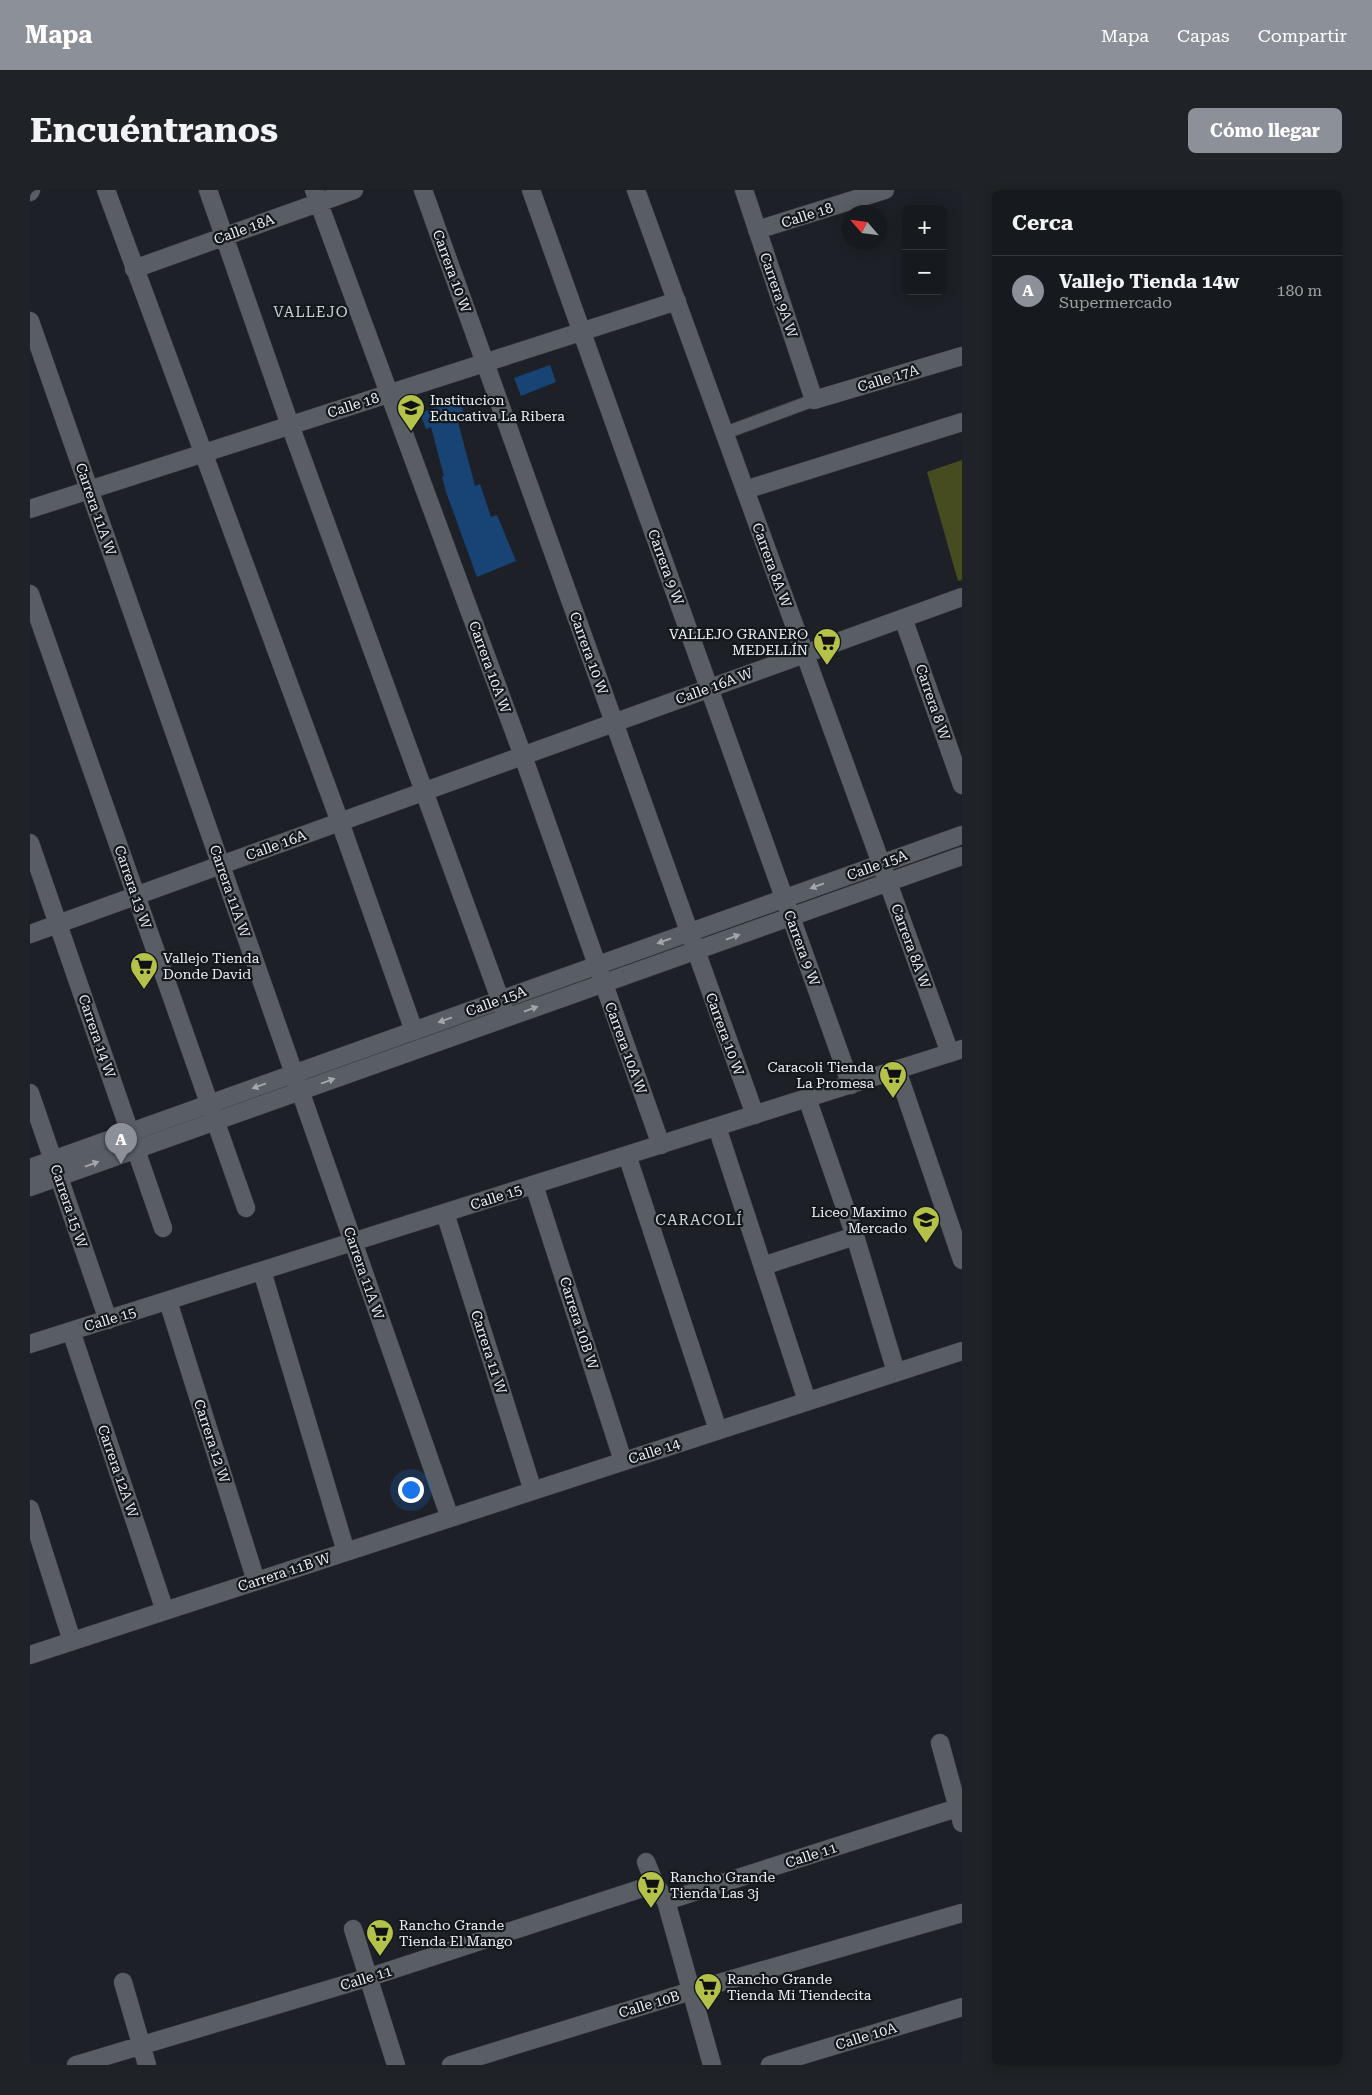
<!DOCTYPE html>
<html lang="es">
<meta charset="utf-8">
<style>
body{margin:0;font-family:"Roboto Serif",serif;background:#1f2226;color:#f1f3f6}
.controls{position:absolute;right:15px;top:15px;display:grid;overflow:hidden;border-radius:8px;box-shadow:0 2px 12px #0003}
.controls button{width:45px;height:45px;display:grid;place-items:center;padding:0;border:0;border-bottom:1px solid #35383b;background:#16191d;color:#f1f3f6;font:25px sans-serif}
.compass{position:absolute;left:812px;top:15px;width:45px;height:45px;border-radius:50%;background:#16191d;box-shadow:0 2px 12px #0003;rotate:298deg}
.you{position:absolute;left:380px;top:1299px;width:18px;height:18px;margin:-12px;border:4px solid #fff;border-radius:50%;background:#1a73e8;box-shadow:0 0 0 8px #1a73e833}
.badge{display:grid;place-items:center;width:32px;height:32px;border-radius:50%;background:#8c9099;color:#fff;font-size:16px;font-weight:700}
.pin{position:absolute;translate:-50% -41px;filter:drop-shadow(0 1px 2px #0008)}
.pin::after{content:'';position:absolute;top:26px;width:18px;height:15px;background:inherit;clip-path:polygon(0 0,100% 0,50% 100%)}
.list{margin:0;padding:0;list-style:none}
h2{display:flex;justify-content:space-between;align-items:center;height:65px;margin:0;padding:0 20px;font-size:21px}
h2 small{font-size:16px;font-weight:400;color:#9ea0a4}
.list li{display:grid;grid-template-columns:32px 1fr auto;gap:15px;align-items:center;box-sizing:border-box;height:70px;padding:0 20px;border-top:1px solid #35383b}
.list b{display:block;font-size:19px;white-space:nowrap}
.list p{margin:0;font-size:16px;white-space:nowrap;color:#9ea0a4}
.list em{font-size:16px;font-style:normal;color:#9ea0a4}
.map{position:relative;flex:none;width:932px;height:1875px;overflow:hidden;border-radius:8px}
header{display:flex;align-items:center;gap:30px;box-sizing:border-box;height:70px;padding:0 25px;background:#8c9099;color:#fff}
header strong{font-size:24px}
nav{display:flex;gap:28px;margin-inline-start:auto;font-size:18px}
.intro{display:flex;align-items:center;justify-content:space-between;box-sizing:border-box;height:120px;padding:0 30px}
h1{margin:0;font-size:35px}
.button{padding:12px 22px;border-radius:8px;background:#8c9099;color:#fff;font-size:18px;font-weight:700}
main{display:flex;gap:30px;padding:0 30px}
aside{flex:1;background:#16191d;border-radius:8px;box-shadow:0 2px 12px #0003}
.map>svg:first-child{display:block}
.green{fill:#464b20}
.building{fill:#174475}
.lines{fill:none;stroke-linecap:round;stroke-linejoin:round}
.pedestrian-casing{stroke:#3a3d42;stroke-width:14}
.minor-casing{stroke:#3a3d42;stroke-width:19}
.pedestrian{stroke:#595e65;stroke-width:12}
.minor{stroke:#595e65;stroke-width:18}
.oneway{fill:#a3a7ac}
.labels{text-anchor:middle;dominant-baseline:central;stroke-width:4.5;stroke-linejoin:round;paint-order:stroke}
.street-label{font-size:14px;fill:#edf0f4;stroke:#13181d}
.poi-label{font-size:14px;fill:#edf0f4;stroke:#13181d;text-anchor:start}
.neighbourhood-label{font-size:15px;letter-spacing:1px;fill:#cad0d8;stroke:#13181d}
</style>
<header>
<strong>Mapa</strong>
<nav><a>Mapa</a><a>Capas</a><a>Compartir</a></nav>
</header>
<div class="intro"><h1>Encuéntranos</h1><a class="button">Cómo llegar</a></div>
<main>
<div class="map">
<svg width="932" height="1875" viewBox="0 0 932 1875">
<rect width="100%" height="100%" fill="#1d2127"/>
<path class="green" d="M 932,270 L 932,390 L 928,391 L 897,282 Z"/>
<path class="building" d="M 520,175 L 526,192 L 491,206 L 484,188 Z
M 429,209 L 435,226 L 427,228 L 445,296 L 450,294 L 461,327 L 467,325 L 486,371 L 447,387 L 416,302 L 412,287 L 414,286 L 401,237 L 396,239 L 390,223 Z"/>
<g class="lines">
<defs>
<path id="pedestrian" d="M 695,243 L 784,210"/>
<path id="minor" d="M 76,0 L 310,632 L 384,841
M 178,0 L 260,235 L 474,820
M 284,0 L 493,566 L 631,955
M 393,0 L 725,925
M 501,0 L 821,895
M 606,0 L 920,863
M 714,0 L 784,210 L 932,166
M 0,2 L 1,0
M 727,40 L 855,0
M 104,79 L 324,0
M 0,131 L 420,1328
M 715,300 L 932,232
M 0,319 L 647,111
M 0,404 L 216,1018
M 873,428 L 932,595
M 0,653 L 133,1038
M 0,744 L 932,407
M 867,880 L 932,1070
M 0,903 L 78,1130
M 777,908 L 825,1046 L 866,1182
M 687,937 L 777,1211
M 597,965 L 688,1240
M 0,978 L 932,645
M 504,995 L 593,1271
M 0,997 L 932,666
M 415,1023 L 503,1301
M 733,1076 L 825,1046
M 232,1081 L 316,1362
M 138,1111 L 226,1391
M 41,1141 L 135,1421
M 0,1154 L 932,859
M 0,1319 L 42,1451
M 0,1465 L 932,1161
M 910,1553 L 932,1633
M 616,1672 L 625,1694 L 636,1711 L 682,1875
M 636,1711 L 927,1618
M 323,1739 L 366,1875
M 93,1792 L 117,1875
M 46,1875 L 340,1787 L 625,1694
M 421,1875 L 661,1801 L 932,1723
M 740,1875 L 932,1817"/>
</defs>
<use href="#pedestrian" class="pedestrian-casing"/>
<use href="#minor" class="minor-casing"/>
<use href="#pedestrian" class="pedestrian"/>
<use href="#minor" class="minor"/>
</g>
<defs><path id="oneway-solid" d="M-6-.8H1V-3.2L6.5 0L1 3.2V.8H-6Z" transform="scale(1.25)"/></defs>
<g class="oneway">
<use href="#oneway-solid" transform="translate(787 696) rotate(160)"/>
<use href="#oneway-solid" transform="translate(703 747) rotate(-20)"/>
<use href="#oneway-solid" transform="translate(634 751) rotate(160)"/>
<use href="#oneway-solid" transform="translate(501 819) rotate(-20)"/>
<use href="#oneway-solid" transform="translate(415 830) rotate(160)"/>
<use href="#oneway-solid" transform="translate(298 891) rotate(-20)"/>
<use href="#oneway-solid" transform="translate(229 896) rotate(160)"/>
<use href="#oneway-solid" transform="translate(62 974) rotate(-20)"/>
</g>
<defs>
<symbol id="school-pin" viewBox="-11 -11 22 30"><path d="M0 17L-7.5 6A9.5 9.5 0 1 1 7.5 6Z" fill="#b5c249" stroke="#13181d"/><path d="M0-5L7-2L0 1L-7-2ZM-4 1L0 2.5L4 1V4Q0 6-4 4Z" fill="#111"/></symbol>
<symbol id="supermarket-pin" viewBox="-11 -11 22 30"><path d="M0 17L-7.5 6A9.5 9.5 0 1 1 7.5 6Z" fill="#b5c249" stroke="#13181d"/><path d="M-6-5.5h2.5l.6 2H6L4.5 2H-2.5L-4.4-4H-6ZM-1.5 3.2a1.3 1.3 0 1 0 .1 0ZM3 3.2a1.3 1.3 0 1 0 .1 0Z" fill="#111"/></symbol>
</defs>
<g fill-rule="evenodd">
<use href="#school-pin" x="365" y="202" width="32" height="43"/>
<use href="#supermarket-pin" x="781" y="436" width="32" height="43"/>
<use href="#supermarket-pin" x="98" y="760" width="32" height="43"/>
<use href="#supermarket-pin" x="847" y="869" width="32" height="43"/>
<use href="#school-pin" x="880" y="1014" width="32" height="43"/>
<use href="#supermarket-pin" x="605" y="1679" width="32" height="43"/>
<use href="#supermarket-pin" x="334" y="1727" width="32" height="43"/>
<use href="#supermarket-pin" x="662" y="1781" width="32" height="43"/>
</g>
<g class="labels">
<g class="street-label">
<text transform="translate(777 25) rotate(-18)">Calle 18</text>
<text transform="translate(214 39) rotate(-20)">Calle 18A</text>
<text transform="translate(422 81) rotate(70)">Carrera 10 W</text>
<text transform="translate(749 105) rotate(71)">Carrera 9A W</text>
<text transform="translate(858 188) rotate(-17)">Calle 17A</text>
<text transform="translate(323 215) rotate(-18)">Calle 18</text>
<text transform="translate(66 319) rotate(71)">Carrera 11A W</text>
<text transform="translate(742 375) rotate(70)">Carrera 8A W</text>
<text transform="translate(636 377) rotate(70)">Carrera 9 W</text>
<text transform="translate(559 463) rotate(70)">Carrera 10 W</text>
<text transform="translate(460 477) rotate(70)">Carrera 10A W</text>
<text transform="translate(684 496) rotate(-20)">Calle 16A W</text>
<text transform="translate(903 512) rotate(71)">Carrera 8 W</text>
<text transform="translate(246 655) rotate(-20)">Calle 16A</text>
<text transform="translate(847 675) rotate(-20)">Calle 15A</text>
<text transform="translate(103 697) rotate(71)">Carrera 13 W</text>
<text transform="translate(200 701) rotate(71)">Carrera 11A W</text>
<text transform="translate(881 756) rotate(70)">Carrera 8A W</text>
<text transform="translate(772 758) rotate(70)">Carrera 9 W</text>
<text transform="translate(466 811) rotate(-20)">Calle 15A</text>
<text transform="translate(695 844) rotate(70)">Carrera 10 W</text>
<text transform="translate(67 846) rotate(71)">Carrera 14 W</text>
<text transform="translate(596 858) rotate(70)">Carrera 10A W</text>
<text transform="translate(466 1007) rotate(-18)">Calle 15</text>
<text transform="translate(39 1016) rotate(71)">Carrera 15 W</text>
<text transform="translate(334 1083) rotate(71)">Carrera 11A W</text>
<text transform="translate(80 1129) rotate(-17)">Calle 15</text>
<text transform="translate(549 1133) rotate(72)">Carrera 10B W</text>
<text transform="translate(459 1162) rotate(72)">Carrera 11 W</text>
<text transform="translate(182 1251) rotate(72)">Carrera 12 W</text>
<text transform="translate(624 1261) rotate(-18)">Calle 14</text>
<text transform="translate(88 1281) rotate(71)">Carrera 12A W</text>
<text transform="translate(254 1382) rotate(-18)">Carrera 11B W</text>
<text transform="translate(781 1665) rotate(-18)">Calle 11</text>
<text transform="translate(336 1788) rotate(-17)">Calle 11</text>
<text transform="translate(619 1814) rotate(-17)">Calle 10B</text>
<text transform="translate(836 1846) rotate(-17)">Calle 10A</text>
</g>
<g class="poi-label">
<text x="400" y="210">Institucion<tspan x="400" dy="16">Educativa La Ribera</tspan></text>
<text x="778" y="444" text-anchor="end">VALLEJO GRANERO<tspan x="778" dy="16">MEDELLÍN</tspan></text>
<text x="133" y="768">Vallejo Tienda<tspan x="133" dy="16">Donde David</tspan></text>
<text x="844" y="877" text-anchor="end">Caracoli Tienda<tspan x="844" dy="16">La Promesa</tspan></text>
<text x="877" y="1022" text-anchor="end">Liceo Maximo<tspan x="877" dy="16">Mercado</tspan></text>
<text x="640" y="1687">Rancho Grande<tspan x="640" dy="16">Tienda Las 3j</tspan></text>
<text x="369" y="1735">Rancho Grande<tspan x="369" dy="16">Tienda El Mango</tspan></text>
<text x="697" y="1789">Rancho Grande<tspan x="697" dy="16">Tienda Mi Tiendecita</tspan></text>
</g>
<g class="neighbourhood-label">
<text x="281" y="122">VALLEJO</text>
<text x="669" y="1030">CARACOLÍ</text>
</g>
</g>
</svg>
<div class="controls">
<button>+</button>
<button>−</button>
</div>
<svg class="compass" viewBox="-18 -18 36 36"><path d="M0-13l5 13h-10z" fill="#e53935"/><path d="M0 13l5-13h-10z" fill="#9ea0a4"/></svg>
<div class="you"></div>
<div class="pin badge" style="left:91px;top:974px">A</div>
</div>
<aside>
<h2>Cerca<small></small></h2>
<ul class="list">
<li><span class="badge">A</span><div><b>Vallejo Tienda 14w</b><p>Supermercado</p></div><em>180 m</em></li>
</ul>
</aside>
</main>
